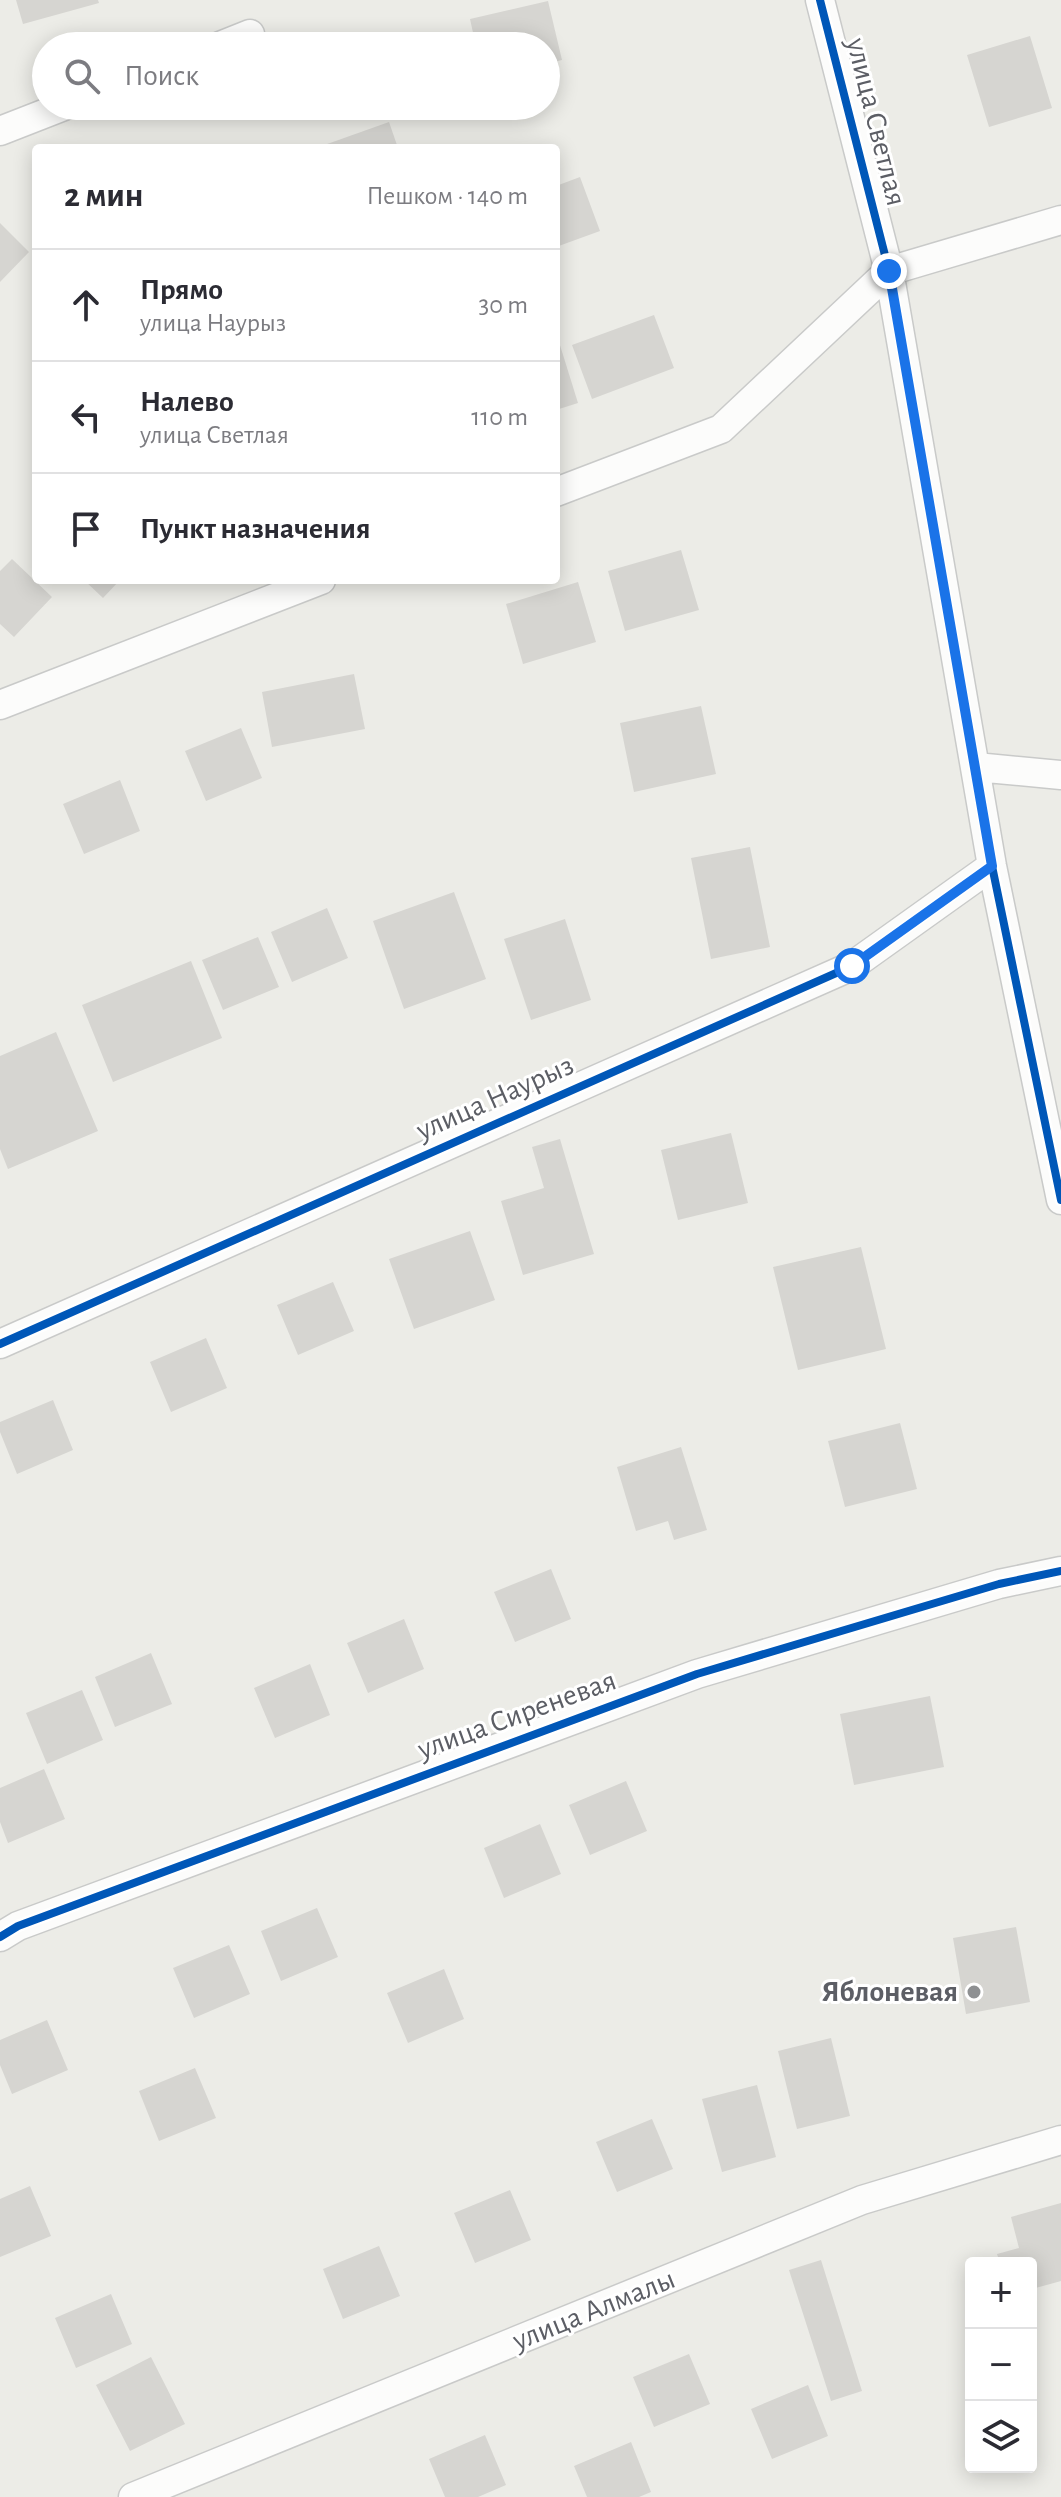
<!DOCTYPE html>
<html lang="ru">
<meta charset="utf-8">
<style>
body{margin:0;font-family:"Alegreya Sans",sans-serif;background:#f7f7f7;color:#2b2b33}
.controls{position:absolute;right:24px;bottom:24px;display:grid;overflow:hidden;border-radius:8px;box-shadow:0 4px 20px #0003}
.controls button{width:72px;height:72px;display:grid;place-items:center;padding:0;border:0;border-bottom:2px solid #e1e1e2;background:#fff;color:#2b2b33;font:40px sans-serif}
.stop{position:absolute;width:24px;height:24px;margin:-18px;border:6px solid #1a73e8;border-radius:50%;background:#fff}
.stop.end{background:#1a73e8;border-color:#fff;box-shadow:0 2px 8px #0008}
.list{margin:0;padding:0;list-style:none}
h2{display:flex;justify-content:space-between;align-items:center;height:104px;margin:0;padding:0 32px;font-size:34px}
h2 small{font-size:26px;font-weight:400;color:#7c7c81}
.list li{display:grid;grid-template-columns:52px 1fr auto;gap:24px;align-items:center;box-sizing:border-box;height:112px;padding:0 32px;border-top:2px solid #e1e1e2}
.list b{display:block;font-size:30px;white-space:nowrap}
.list p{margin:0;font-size:26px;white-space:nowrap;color:#7c7c81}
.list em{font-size:26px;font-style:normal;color:#7c7c81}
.icon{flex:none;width:44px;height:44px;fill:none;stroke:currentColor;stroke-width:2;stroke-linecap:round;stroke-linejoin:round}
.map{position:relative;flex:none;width:1061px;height:2497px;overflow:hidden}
.search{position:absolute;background:#fff;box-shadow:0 4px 20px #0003;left:32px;top:32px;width:528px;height:88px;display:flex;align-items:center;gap:20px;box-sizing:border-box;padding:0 28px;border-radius:44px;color:#7c7c81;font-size:30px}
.panel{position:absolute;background:#fff;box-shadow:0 4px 20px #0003;left:32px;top:144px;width:528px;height:440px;border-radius:8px}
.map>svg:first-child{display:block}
.building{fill:#d6d5d1}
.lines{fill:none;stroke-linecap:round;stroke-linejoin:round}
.street-casing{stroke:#c9cac9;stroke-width:31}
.street{stroke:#fcfcfb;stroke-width:28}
.cycleway-casing{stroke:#fff;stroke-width:13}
.cycleway{stroke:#0057b8;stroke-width:8}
.route{stroke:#1a73e8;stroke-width:10}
.poi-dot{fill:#8e9092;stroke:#fff;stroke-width:3}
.labels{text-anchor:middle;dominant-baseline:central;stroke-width:6;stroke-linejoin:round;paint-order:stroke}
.street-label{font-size:30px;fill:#5c5e65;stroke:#fff}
.poi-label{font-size:30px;font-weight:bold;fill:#5c5e65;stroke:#fff;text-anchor:end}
</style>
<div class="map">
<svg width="1061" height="2497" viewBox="0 0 1061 2497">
<rect width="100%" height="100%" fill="#ecece7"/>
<path class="building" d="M 16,0 L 98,0 L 99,3 L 23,24 Z
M 548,1 L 562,60 L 546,64 L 546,46 L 476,46 L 470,19 Z
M 1030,36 L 1052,108 L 989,127 L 967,55 Z
M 389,122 L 398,148 L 316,148 Z
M 580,177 L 600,231 L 556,247 L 556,186 Z
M 0,223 L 29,252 L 0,282 Z
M 654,315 L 674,368 L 592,399 L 572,345 Z
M 556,342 L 559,342 L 578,403 L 556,410 Z
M 681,550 L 699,610 L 625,631 L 608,571 Z
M 12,559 L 52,597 L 14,637 L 0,624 L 0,571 Z
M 84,580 L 120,580 L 103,598 Z
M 578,582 L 596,642 L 523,664 L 506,604 Z
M 354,674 L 365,729 L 272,747 L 262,692 Z
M 701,706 L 716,774 L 634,792 L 620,723 Z
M 241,728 L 262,778 L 206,801 L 185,751 Z
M 120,780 L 140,831 L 84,854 L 63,804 Z
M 750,847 L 770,947 L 711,959 L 691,858 Z
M 454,892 L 486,979 L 404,1009 L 373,921 Z
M 327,908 L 348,958 L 292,982 L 271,932 Z
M 565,919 L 591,1000 L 531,1020 L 504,939 Z
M 258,937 L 279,987 L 223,1010 L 202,960 Z
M 191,961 L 222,1038 L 113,1082 L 82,1005 Z
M 56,1032 L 98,1131 L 8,1169 L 0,1149 L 0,1056 Z
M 731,1133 L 748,1203 L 678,1220 L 661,1150 Z
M 560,1139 L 594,1254 L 523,1275 L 501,1201 L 544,1188 L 532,1147 Z
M 470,1231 L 495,1300 L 414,1329 L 389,1259 Z
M 861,1247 L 886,1349 L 798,1370 L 773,1267 Z
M 333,1282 L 354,1331 L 298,1355 L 277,1305 Z
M 206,1338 L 227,1388 L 171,1412 L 150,1362 Z
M 53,1400 L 73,1450 L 17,1474 L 0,1432 L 0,1422 Z
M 900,1423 L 917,1489 L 845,1507 L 828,1441 Z
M 681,1447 L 707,1530 L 674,1540 L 668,1521 L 636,1531 L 617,1467 Z
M 551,1569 L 571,1619 L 515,1642 L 494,1592 Z
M 404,1619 L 424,1669 L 368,1693 L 347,1643 Z
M 151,1653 L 172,1704 L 115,1727 L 95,1677 Z
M 310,1664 L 330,1715 L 275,1738 L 254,1688 Z
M 82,1690 L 103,1740 L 47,1764 L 26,1713 Z
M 930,1696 L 944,1767 L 854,1785 L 840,1714 Z
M 44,1769 L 65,1819 L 8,1843 L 0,1822 L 0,1788 Z
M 626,1781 L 647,1831 L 590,1855 L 569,1805 Z
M 540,1824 L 561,1874 L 504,1898 L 484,1848 Z
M 317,1908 L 338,1957 L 281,1981 L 261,1931 Z
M 1016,1927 L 1030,2002 L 966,2014 L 953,1938 Z
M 229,1945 L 250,1994 L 194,2018 L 173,1968 Z
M 444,1969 L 464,2019 L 408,2043 L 387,1993 Z
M 47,2020 L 68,2070 L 12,2094 L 0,2065 L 0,2040 Z
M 831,2038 L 850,2116 L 797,2129 L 778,2051 Z
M 195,2068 L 216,2118 L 159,2141 L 139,2091 Z
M 757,2085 L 776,2157 L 722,2172 L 702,2099 Z
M 652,2119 L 673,2169 L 617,2192 L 596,2142 Z
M 30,2186 L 51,2236 L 0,2257 L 0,2199 Z
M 510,2190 L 531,2240 L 475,2263 L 454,2213 Z
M 1061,2203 L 1061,2281 L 1032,2289 L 1031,2263 L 1000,2263 L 997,2254 L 1019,2248 L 1011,2217 Z
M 379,2246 L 400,2296 L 343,2319 L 323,2269 Z
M 821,2260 L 862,2391 L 831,2401 L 789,2270 Z
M 111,2294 L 132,2344 L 76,2368 L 55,2318 Z
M 689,2354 L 710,2404 L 654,2427 L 633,2377 Z
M 151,2357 L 185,2424 L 130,2451 L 96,2385 Z
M 808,2385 L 828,2436 L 772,2459 L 751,2409 Z
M 485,2435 L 506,2485 L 478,2497 L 445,2497 L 429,2459 Z
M 631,2442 L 651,2492 L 639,2497 L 587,2497 L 574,2466 Z"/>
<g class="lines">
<defs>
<path id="street" d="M 820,0 L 889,271 L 992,866 L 1061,1200
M 220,46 L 250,34
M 0,131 L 64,106
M 556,492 L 721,429 L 889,271 L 1061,220
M 0,705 L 321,580
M 976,767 L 1061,775
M 0,1344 L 852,966 L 992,866
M 0,1937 L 18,1926 L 697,1674 L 999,1584 L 1061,1571
M 133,2497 L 862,2200 L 1061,2140"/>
</defs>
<use href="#street" class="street-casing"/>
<use href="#street" class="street"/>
<defs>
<path id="cycleway" d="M 820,0 L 889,271 L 992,866 L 1061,1200
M 0,1344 L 852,966 L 992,866
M 0,1937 L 18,1926 L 697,1674 L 999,1584 L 1061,1571"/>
</defs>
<use href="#cycleway" class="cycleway-casing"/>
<use href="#cycleway" class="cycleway"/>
</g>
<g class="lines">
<path class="route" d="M 852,966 L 992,866 L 889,271"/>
</g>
<circle class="poi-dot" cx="974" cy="1992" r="8"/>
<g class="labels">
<g class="street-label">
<text transform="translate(876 122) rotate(76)">улица Светлая</text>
<text transform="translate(495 1098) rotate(-24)">улица Наурыз</text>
<text transform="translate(517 1715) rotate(-20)">улица Сиреневая</text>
<text transform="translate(594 2310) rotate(-22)">улица Алмалы</text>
</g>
<g class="poi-label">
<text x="958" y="1992">Яблоневая</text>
</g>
</g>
</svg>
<div class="controls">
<button>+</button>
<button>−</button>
<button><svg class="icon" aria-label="layers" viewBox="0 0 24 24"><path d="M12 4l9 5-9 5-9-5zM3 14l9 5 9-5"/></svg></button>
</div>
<div class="stop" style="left:852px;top:966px"></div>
<div class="stop end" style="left:889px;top:271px"></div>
<div class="search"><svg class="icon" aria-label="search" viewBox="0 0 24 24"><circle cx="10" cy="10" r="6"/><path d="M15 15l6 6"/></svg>Поиск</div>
<section class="panel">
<h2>2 мин<small>Пешком · 140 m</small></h2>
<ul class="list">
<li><svg class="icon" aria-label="ahead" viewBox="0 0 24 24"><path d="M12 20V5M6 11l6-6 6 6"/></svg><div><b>Прямо</b><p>улица Наурыз</p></div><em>30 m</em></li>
<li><svg class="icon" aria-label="left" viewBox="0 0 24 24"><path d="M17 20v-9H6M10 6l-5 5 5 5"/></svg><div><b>Налево</b><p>улица Светлая</p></div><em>110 m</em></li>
<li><svg class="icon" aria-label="arrive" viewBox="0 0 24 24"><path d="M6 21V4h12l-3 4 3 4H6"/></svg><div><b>Пункт назначения</b></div></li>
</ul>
</section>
</div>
